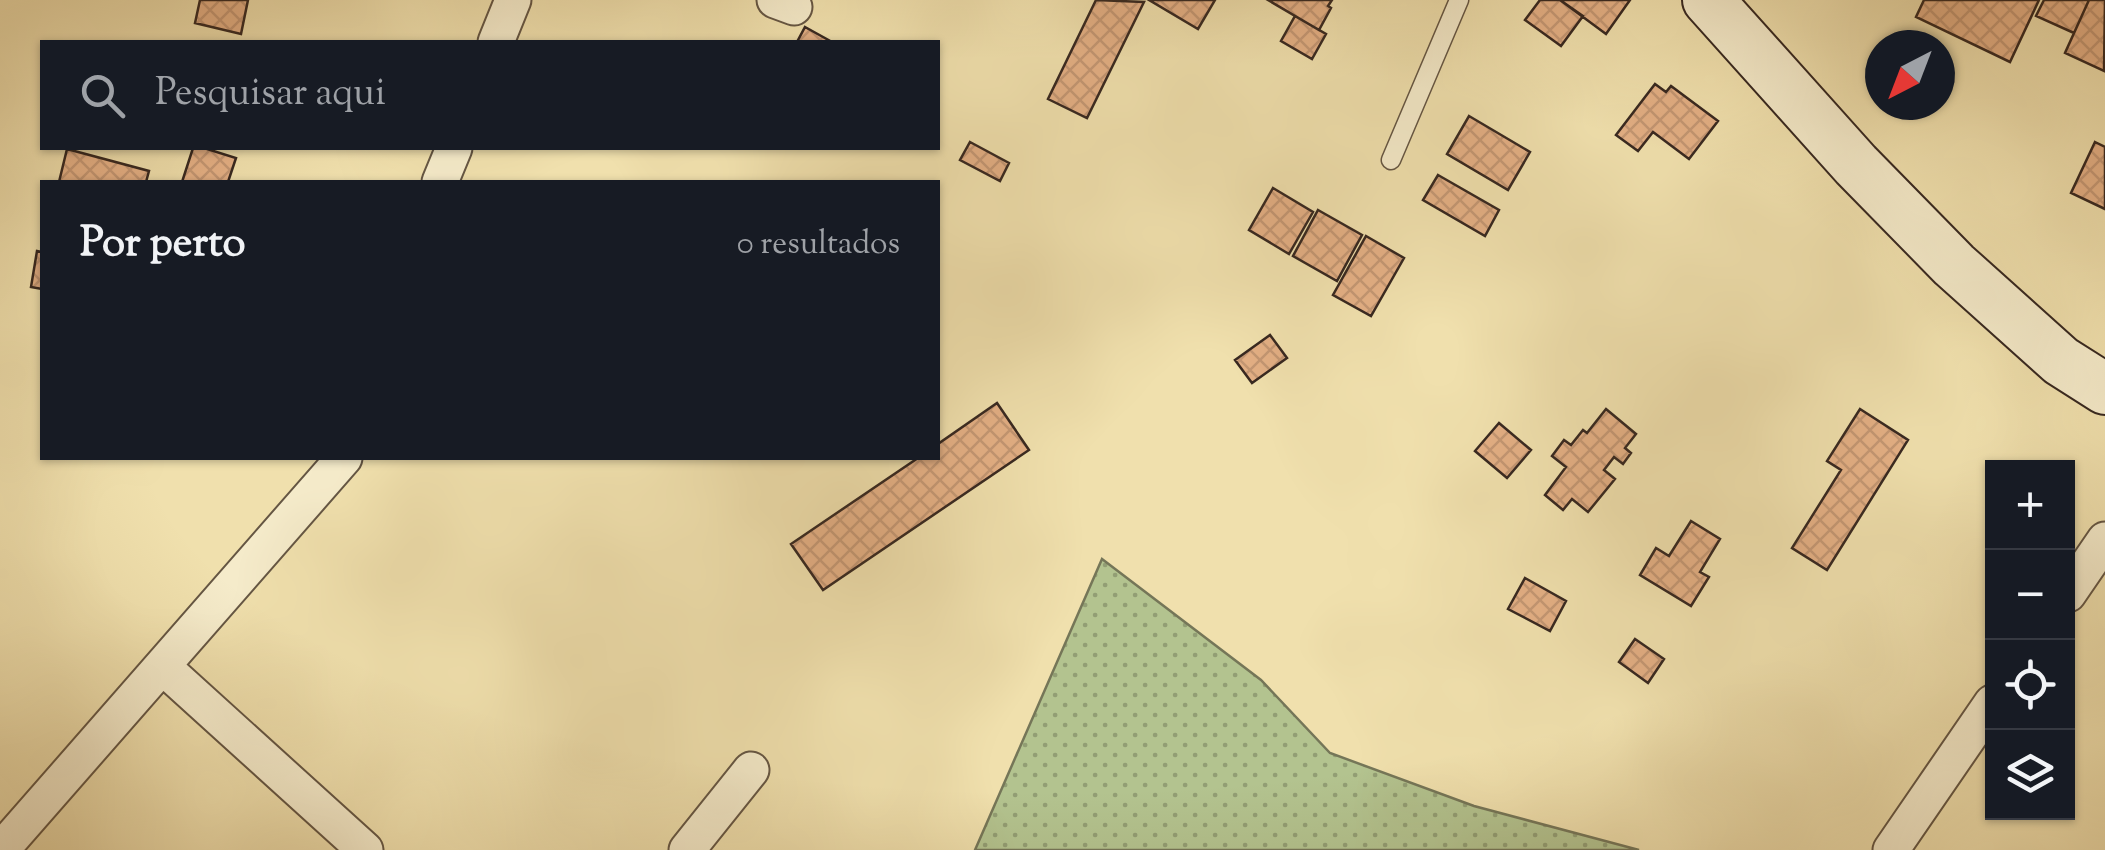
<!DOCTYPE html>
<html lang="pt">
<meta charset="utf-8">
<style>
body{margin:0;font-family:"Sorts Mill Goudy",serif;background:#20242c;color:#f1f3f6}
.controls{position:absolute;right:30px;bottom:30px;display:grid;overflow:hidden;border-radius:0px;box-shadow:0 2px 8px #0004}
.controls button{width:90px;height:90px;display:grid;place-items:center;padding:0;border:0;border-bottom:2px solid #363941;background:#171b24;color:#f1f3f6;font:50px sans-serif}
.compass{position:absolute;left:1865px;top:30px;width:90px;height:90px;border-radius:50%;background:#171b24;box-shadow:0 2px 8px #0004;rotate:222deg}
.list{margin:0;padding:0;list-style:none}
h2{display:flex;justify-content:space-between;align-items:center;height:130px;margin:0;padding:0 40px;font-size:42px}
h2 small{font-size:32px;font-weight:400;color:#9ea1a6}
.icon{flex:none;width:55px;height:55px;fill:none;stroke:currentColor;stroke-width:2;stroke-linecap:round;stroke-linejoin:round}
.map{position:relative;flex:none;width:2105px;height:850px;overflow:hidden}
.search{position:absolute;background:#171b24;box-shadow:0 2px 8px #0004;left:40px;top:40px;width:900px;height:110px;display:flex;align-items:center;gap:25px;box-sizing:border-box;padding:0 35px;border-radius:0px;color:#9ea1a6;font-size:38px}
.panel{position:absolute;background:#171b24;box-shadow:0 2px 8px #0004;left:40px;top:180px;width:900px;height:280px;border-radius:0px}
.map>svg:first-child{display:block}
.grass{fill:url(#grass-dots);stroke:#757658;stroke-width:2.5}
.building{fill:url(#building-cross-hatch);stroke:#372820;stroke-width:2.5}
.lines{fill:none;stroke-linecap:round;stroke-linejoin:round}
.lane-casing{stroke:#655643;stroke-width:21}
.street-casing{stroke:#655643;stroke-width:39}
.secondary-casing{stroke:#372820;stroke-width:54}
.lane{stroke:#f5ebca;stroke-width:18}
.street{stroke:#f5ebca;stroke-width:35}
.secondary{stroke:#f5ebca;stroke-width:50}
</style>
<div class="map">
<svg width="2105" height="850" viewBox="0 0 2105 850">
<defs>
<pattern id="grass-dots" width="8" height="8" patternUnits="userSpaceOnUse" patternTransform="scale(2.5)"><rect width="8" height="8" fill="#b3c38f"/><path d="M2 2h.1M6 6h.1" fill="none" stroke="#929e74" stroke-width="1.8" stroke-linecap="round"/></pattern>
<pattern id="building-cross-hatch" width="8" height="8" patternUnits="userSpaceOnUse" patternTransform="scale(2.5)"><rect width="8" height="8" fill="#e4b085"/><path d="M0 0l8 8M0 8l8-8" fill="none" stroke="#c49773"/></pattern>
</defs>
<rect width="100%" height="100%" fill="#f0e0ad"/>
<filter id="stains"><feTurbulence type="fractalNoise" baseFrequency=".002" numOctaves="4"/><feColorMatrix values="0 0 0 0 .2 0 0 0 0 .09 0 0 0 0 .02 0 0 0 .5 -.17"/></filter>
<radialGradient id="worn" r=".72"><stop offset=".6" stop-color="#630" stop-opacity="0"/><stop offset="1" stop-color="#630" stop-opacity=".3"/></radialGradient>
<path class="grass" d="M 1102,559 L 1261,680 L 1330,753 L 1474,806 L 1639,850 L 975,850 Z"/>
<path class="building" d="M 200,0 L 248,0 L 241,34 L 195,23 Z
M 1096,0 L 1144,2 L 1087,118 L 1048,99 Z
M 1149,0 L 1215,0 L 1198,29 Z
M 1268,0 L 1332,0 L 1328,6 L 1331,8 L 1319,30 Z
M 1540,0 L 1560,0 L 1583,16 L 1561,46 L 1525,20 Z
M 1560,0 L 1630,0 L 1606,34 Z
M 1924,0 L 2039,0 L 2010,62 L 1916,17 Z
M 2044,0 L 2089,0 L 2074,33 L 2036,16 Z
M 2089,0 L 2105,0 L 2104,71 L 2065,53 Z
M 1295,16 L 1326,34 L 1312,59 L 1281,41 Z
M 805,27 L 832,42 L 797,42 Z
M 1655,84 L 1666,92 L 1671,86 L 1718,121 L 1689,159 L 1653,132 L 1638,151 L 1616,135 Z
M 1469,116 L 1530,152 L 1508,190 L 1447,154 Z
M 970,142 L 1009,163 L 1000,181 L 960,160 Z
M 2095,142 L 2105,147 L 2105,209 L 2071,193 Z
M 193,148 L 204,148 L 236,158 L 228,182 L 182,182 Z
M 67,149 L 149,171 L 146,182 L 59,182 Z
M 1438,175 L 1499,210 L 1485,236 L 1423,200 Z
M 1273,188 L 1313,212 L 1289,254 L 1249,230 Z
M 1318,210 L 1362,235 L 1337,281 L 1293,256 Z
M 1366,236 L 1404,258 L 1371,316 L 1333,295 Z
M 37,251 L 42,252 L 42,289 L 31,287 Z
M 1270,335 L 1287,358 L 1252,383 L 1235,360 Z
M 997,403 L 1029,450 L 823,590 L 791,544 L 918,458 L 938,458 L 938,444 Z
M 1606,409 L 1636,434 L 1625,448 L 1631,453 L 1623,464 L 1614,457 L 1604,470 L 1615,479 L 1588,512 L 1572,499 L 1563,510 L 1545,495 L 1566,467 L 1552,456 L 1564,440 L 1571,445 L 1583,430 L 1587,433 Z
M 1860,409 L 1908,440 L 1827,570 L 1792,548 L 1841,470 L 1827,461 Z
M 1499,423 L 1531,450 L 1507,478 L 1475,451 Z
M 1691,521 L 1720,539 L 1700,572 L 1709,577 L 1691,606 L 1640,575 L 1656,548 L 1669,556 Z
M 1525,578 L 1566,601 L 1550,631 L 1508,609 Z
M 1635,639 L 1664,659 L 1648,683 L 1619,662 Z"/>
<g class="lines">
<defs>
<path id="lane" d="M 1391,160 L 1459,0"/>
<path id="street" d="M 775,0 L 794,7
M 496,42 L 513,0
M 440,182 L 454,148
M 2068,594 L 2105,540
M 162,666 L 365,850
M 1,850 L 344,458
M 687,850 L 751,770
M 1891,850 L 1992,703"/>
<path id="secondary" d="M 1708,0 L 1856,165 L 1954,265 L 2061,361 L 2105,389"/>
</defs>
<use href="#lane" class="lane-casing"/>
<use href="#street" class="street-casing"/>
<use href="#secondary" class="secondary-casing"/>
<use href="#lane" class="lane"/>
<use href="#street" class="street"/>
<use href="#secondary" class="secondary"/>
</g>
<rect width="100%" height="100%" filter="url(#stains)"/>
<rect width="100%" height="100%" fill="url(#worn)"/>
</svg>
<div class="controls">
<button>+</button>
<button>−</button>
<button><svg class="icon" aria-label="locate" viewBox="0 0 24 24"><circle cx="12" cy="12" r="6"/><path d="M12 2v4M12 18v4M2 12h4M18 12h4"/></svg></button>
<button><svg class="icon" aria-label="layers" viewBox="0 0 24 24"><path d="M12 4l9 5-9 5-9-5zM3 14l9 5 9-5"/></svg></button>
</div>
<svg class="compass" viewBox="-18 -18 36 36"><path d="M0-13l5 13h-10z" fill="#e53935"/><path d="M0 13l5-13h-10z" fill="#9ea1a6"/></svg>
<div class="search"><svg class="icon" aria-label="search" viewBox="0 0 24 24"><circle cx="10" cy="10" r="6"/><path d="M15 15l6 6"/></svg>Pesquisar aqui</div>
<section class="panel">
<h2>Por perto<small>0 resultados</small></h2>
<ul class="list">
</ul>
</section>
</div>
